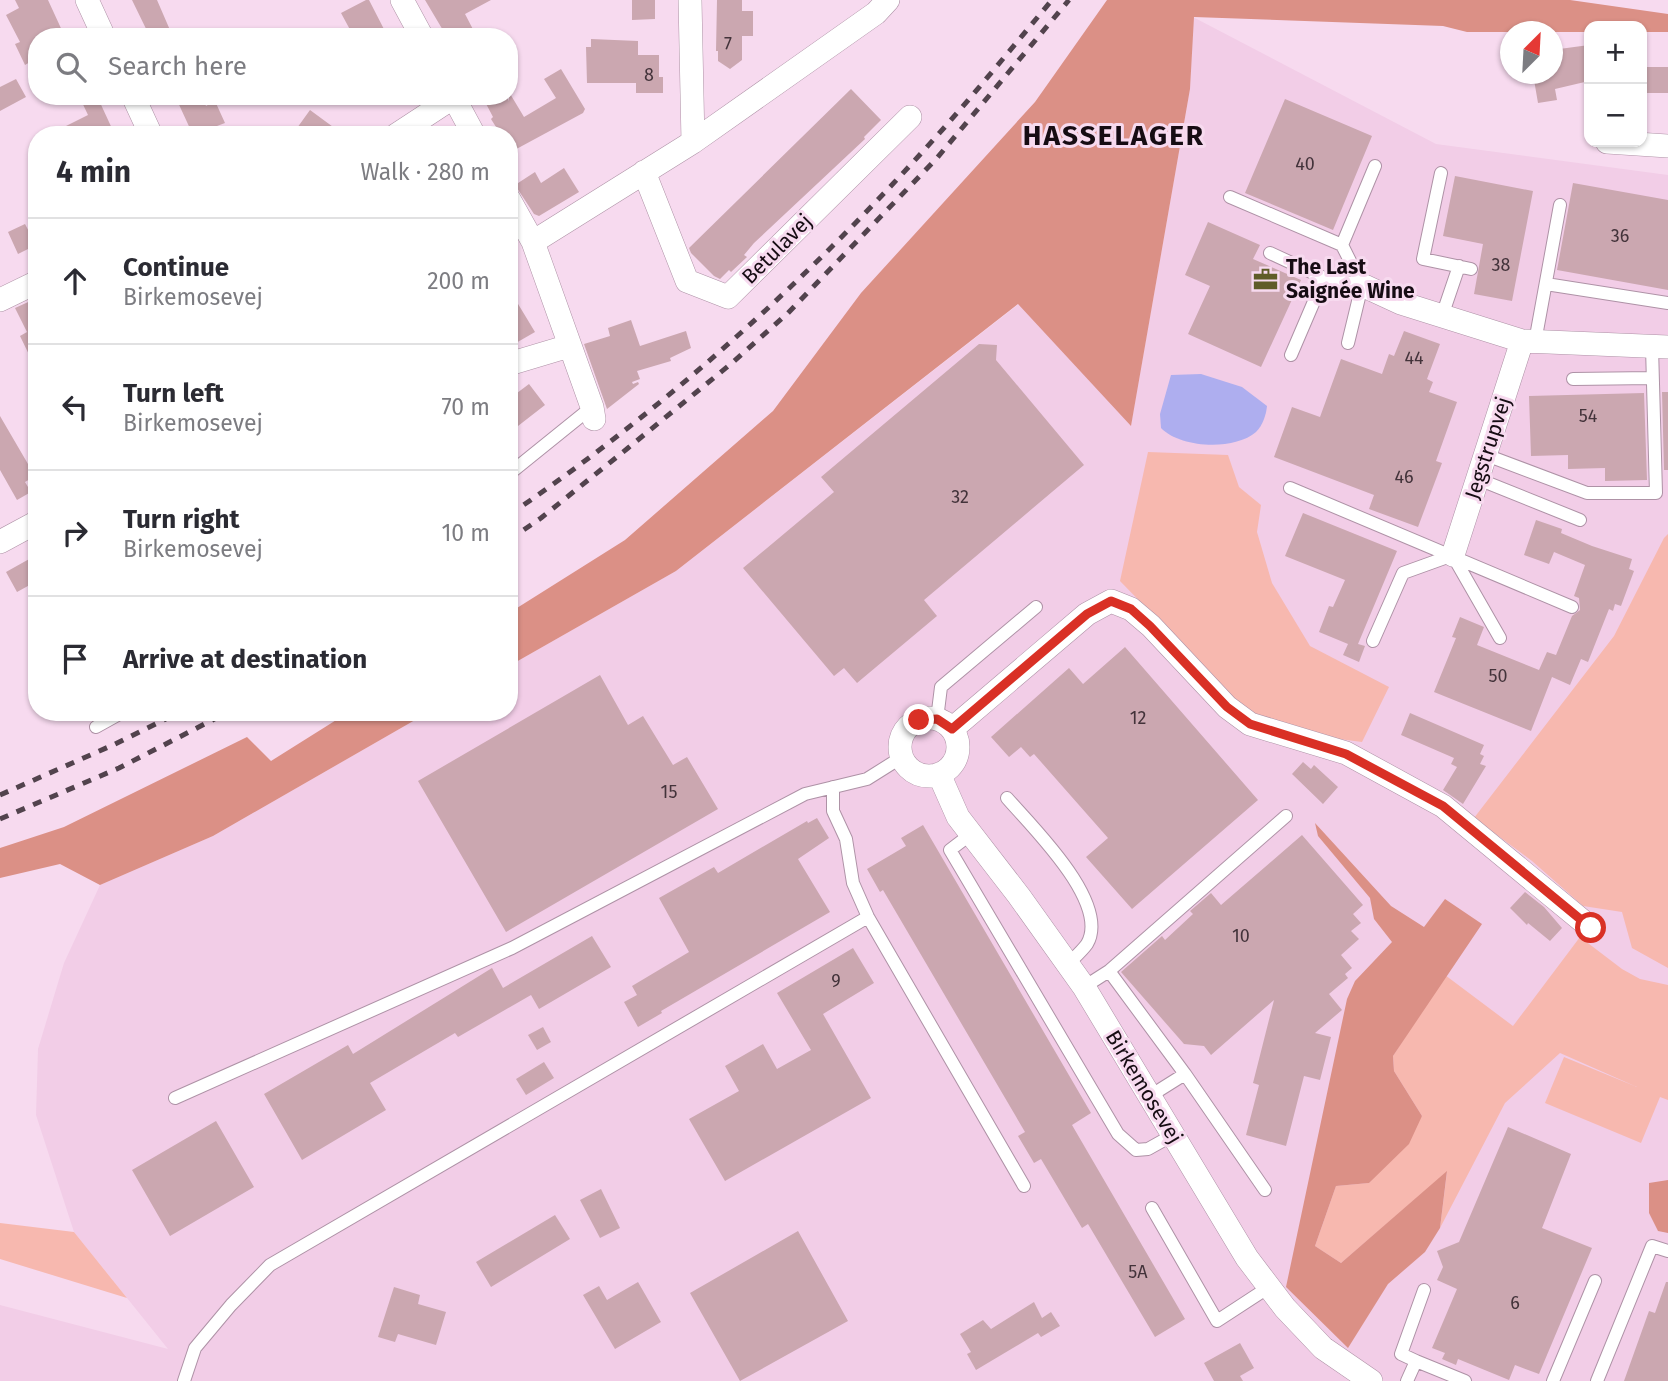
<!DOCTYPE html>
<meta charset="utf-8">
<style>
body{margin:0;font-family:"Fira Sans",sans-serif;background:#f7f7f7;color:#2b2b33}
.controls{position:absolute;right:21px;top:21px;display:grid;overflow:hidden;border-radius:14px;box-shadow:0 2px 5px #0004}
.controls button{width:63px;height:63px;display:grid;place-items:center;padding:0;border:0;border-bottom:2px solid #e1e1e2;background:#fff;color:#2b2b33;font:35px sans-serif}
.compass{position:absolute;left:1500px;top:21px;width:63px;height:63px;border-radius:50%;background:#fff;box-shadow:0 2px 5px #0004;rotate:24deg}
.stop{position:absolute;width:21px;height:21px;margin:-16px;border:5px solid #d93025;border-radius:50%;background:#fff}
.stop.end{background:#d93025;border-color:#fff;box-shadow:0 2px 7px #0008}
.list{margin:0;padding:0;list-style:none}
h2{display:flex;justify-content:space-between;align-items:center;height:91px;margin:0;padding:0 28px;font-size:30px}
h2 small{font-size:23px;font-weight:400;color:#7c7c81}
.list li{display:grid;grid-template-columns:46px 1fr auto;gap:21px;align-items:center;box-sizing:border-box;height:126px;padding:0 28px;border-top:2px solid #e1e1e2}
.list b{display:block;font-size:26px;white-space:nowrap}
.list p{margin:0;font-size:23px;white-space:nowrap;color:#7c7c81}
.list em{font-size:23px;font-style:normal;color:#7c7c81}
.icon{flex:none;width:38px;height:38px;fill:none;stroke:currentColor;stroke-width:2;stroke-linecap:round;stroke-linejoin:round}
.map{position:relative;flex:none;width:1668px;height:1381px;overflow:hidden}
.search{position:absolute;background:#fff;box-shadow:0 2px 5px #0004;left:28px;top:28px;width:490px;height:77px;display:flex;align-items:center;gap:18px;box-sizing:border-box;padding:0 24px;border-radius:28px;color:#7c7c81;font-size:26px}
.panel{position:absolute;background:#fff;box-shadow:0 2px 5px #0004;left:28px;top:126px;width:490px;height:595px;border-radius:28px}
.map>svg:first-child{display:block}
.built{fill:#f2cde7}
.green{fill:#f7b8af}
.forest{fill:#db9086}
.water{fill:#aeaeef}
.building{fill:#cba7b0}
.lines{fill:none;stroke-linecap:round;stroke-linejoin:round}
.service-casing{stroke:#ae92a6;stroke-width:14}
.minor-casing{stroke:#ae92a6;stroke-width:24}
.service{stroke:#fff;stroke-width:12}
.minor{stroke:#fff;stroke-width:23}
.rail{stroke:#52434d;stroke-width:5;stroke-dasharray:9 9;stroke-linecap:butt}
.route{stroke:#d93025;stroke-width:9}
.labels{text-anchor:middle;dominant-baseline:central;stroke-width:6;stroke-linejoin:round;paint-order:stroke}
.number-label{font-size:18px;fill:#43333a}
.street-label{font-size:21px;fill:#160c13;stroke:#f7daef}
.poi-label{font-size:21px;font-weight:bold;fill:#160c13;stroke:#f7daef;text-anchor:start}
.district-label{font-size:28px;font-weight:bold;letter-spacing:2px;fill:#160c13;stroke:#f7daef}
</style>
<div class="map">
<svg width="1668" height="1381" viewBox="0 0 1668 1381">
<rect width="100%" height="100%" fill="#f7daef"/>
<path class="built" d="M 1193,17 L 1436,144 L 1668,175 L 1668,1381 L 0,1381 L 0,1305 L 168,1349 L 74,1232 L 36,1115 L 38,1049 L 64,963 L 100,885 L 213,836 L 429,712 L 509,712 L 509,666 L 676,571 L 1019,304 L 1131,425 L 1190,89 Z"/>
<path class="green" d="M 1148,452 L 1228,455 L 1239,487 L 1261,505 L 1257,532 L 1272,583 L 1310,646 L 1389,687 L 1362,742 L 1324,737 L 1269,724 L 1242,706 L 1120,581 Z
M 1668,534 L 1668,968 L 1632,948 L 1622,912 L 1583,906 L 1532,861 L 1474,818 L 1614,636 L 1664,538 Z
M 1580,937 L 1622,969 L 1640,979 L 1668,985 L 1668,1100 L 1660,1097 L 1641,1143 L 1545,1103 L 1564,1057 L 1637,1087 L 1560,1053 L 1505,1103 L 1440,1228 L 1447,1172 L 1341,1263 L 1315,1246 L 1336,1186 L 1369,1183 L 1422,1116 L 1394,1071 L 1393,1056 L 1445,975 L 1513,1026 Z
M 0,1223 L 74,1232 L 127,1298 L 0,1259 Z"/>
<path class="forest" d="M 1107,0 L 1570,0 L 1668,14 L 1668,32 L 1642,32 L 1642,26 L 1589,26 L 1589,32 L 1467,32 L 1443,26 L 1194,17 L 1190,89 L 1131,426 L 1018,304 L 676,571 L 509,666 L 509,613 L 625,540 L 773,411 L 861,293 L 1035,102 Z
M 349,712 L 429,712 L 213,836 L 100,885 L 60,864 L 0,878 L 0,848 L 64,827 L 247,737 L 271,761 Z
M 1315,823 L 1391,906 L 1424,927 L 1445,899 L 1482,924 L 1393,1056 L 1394,1071 L 1422,1116 L 1409,1144 L 1369,1183 L 1336,1186 L 1315,1246 L 1341,1263 L 1447,1171 L 1440,1228 L 1425,1252 L 1388,1284 L 1348,1348 L 1286,1287 L 1347,999 L 1355,981 L 1392,942 L 1374,919 L 1370,898 L 1318,836 Z
M 1668,1180 L 1668,1233 L 1658,1231 L 1649,1213 L 1649,1183 Z"/>
<path class="water" d="M 1201,374 L 1242,387 L 1267,406 C 1266,415 1263,425 1256,432 C 1234,451 1180,448 1161,428 L 1160,414 L 1171,375 Z"/>
<path class="building" d="M 15,0 L 48,0 L 65,37 L 37,37 L 37,75 L 30,62 L 25,65 L 15,44 L 20,42 L 6,15 L 19,8 Z
M 132,0 L 157,0 L 173,37 L 150,37 Z
M 366,0 L 369,0 L 388,37 L 354,37 L 341,13 Z
M 425,0 L 491,0 L 465,14 L 477,37 L 447,37 Z
M 632,0 L 655,0 L 655,19 L 632,20 Z
M 717,0 L 742,0 L 742,11 L 753,11 L 753,36 L 742,36 L 742,60 L 730,69 L 718,61 L 718,51 L 716,51 Z
M 591,39 L 638,41 L 638,55 L 659,55 L 659,77 L 663,77 L 663,93 L 636,93 L 636,83 L 587,83 L 586,47 L 591,47 Z
M 1589,45 L 1589,81 L 1555,89 L 1557,100 L 1538,103 L 1533,74 L 1552,74 L 1552,50 Z
M 1642,67 L 1668,67 L 1668,93 L 1642,93 Z
M 561,69 L 585,109 L 583,113 L 509,153 L 509,135 L 501,135 L 491,119 L 493,117 L 482,96 L 507,96 L 509,101 L 509,92 L 524,117 L 556,98 L 544,79 Z
M 16,79 L 26,97 L 0,111 L 0,87 Z
M 851,89 L 881,120 L 864,137 L 865,139 L 754,243 L 744,255 L 747,257 L 731,272 L 729,270 L 720,279 L 714,276 L 691,253 L 689,248 Z
M 79,96 L 97,96 L 115,135 L 48,135 L 88,115 Z
M 175,96 L 202,96 L 206,106 L 215,101 L 225,123 L 217,126 L 221,135 L 193,135 Z
M 1285,99 L 1372,136 L 1333,230 L 1245,193 Z
M 310,110 L 344,135 L 292,135 Z
M 564,168 L 579,192 L 539,216 L 534,214 L 515,185 L 535,172 L 541,183 Z
M 1455,176 L 1533,191 L 1512,301 L 1474,294 L 1483,244 L 1443,236 Z
M 1573,183 L 1668,200 L 1668,290 L 1557,270 Z
M 1208,222 L 1260,245 L 1253,259 L 1301,280 L 1261,367 L 1188,334 L 1210,286 L 1185,275 Z
M 25,224 L 36,245 L 18,254 L 8,232 Z
M 509,289 L 535,332 L 509,347 Z
M 37,298 L 37,371 L 20,336 L 27,332 L 15,308 Z
M 631,320 L 640,346 L 686,331 L 691,348 L 670,358 L 671,361 L 637,371 L 640,379 L 632,382 L 633,384 L 638,382 L 639,384 L 607,409 L 584,344 L 610,336 L 608,328 Z
M 1404,331 L 1440,344 L 1427,379 L 1433,382 L 1429,392 L 1457,402 L 1436,461 L 1442,463 L 1418,527 L 1369,509 L 1374,495 L 1274,457 L 1292,407 L 1320,417 L 1341,359 L 1382,374 L 1389,354 L 1394,356 Z
M 979,344 L 997,345 L 996,360 L 1084,465 L 924,600 L 937,616 L 857,683 L 844,668 L 834,676 L 743,568 L 834,492 L 821,477 Z
M 529,384 L 545,405 L 509,433 L 509,399 Z
M 1662,392 L 1668,392 L 1668,470 L 1664,470 Z
M 1644,393 L 1647,480 L 1605,481 L 1605,468 L 1568,469 L 1568,455 L 1531,456 L 1529,396 Z
M 0,416 L 35,476 L 25,482 L 31,492 L 17,500 L 0,470 Z
M 1303,513 L 1397,551 L 1358,644 L 1365,646 L 1359,662 L 1343,655 L 1348,644 L 1319,632 L 1329,606 L 1333,607 L 1345,580 L 1285,556 Z
M 1536,520 L 1562,529 L 1561,533 L 1592,546 L 1632,559 L 1629,569 L 1634,571 L 1621,606 L 1615,604 L 1613,611 L 1609,609 L 1588,662 L 1581,659 L 1570,685 L 1552,677 L 1531,731 L 1434,692 L 1456,638 L 1452,637 L 1460,617 L 1484,627 L 1477,645 L 1539,670 L 1547,652 L 1556,655 L 1572,616 L 1580,610 L 1579,598 L 1574,596 L 1585,565 L 1554,552 L 1549,564 L 1524,555 Z
M 31,558 L 37,568 L 37,581 L 17,592 L 6,572 Z
M 1125,647 L 1258,800 L 1132,909 L 1086,857 L 1108,838 L 1034,754 L 1030,757 L 1021,747 L 1009,757 L 991,737 L 1069,668 L 1083,684 Z
M 600,675 L 628,725 L 643,716 L 673,765 L 687,757 L 718,809 L 506,932 L 418,781 Z
M 1410,713 L 1484,745 L 1480,754 L 1484,756 L 1480,764 L 1486,766 L 1463,804 L 1443,790 L 1457,767 L 1451,764 L 1454,758 L 1401,735 Z
M 1303,762 L 1311,769 L 1314,765 L 1338,787 L 1323,804 L 1292,774 Z
M 817,818 L 829,838 L 798,859 L 830,912 L 661,1011 L 662,1013 L 638,1027 L 624,1002 L 637,995 L 632,986 L 689,952 L 659,898 L 714,867 L 718,873 L 807,821 L 808,823 Z
M 923,825 L 1091,1113 L 1072,1125 L 1185,1319 L 1155,1337 L 1088,1224 L 1082,1228 L 1041,1159 L 1034,1163 L 1018,1136 L 1025,1132 L 883,890 L 880,892 L 867,869 L 906,846 L 901,838 Z
M 1302,835 L 1363,905 L 1353,914 L 1361,923 L 1351,931 L 1359,939 L 1341,955 L 1352,968 L 1345,974 L 1348,978 L 1329,994 L 1342,1010 L 1315,1033 L 1331,1037 L 1320,1080 L 1304,1076 L 1286,1146 L 1246,1135 L 1259,1085 L 1253,1083 L 1274,1000 L 1211,1055 L 1204,1046 L 1184,1044 L 1121,972 L 1162,936 L 1165,940 L 1193,914 L 1190,911 L 1211,893 L 1221,905 Z
M 1525,892 L 1544,907 L 1562,928 L 1550,941 L 1528,923 L 1527,925 L 1510,908 Z
M 592,936 L 611,967 L 539,1009 L 531,995 L 458,1037 L 455,1033 L 370,1083 L 386,1110 L 302,1160 L 264,1094 L 348,1045 L 353,1054 L 492,968 L 503,988 Z
M 853,948 L 874,983 L 823,1014 L 871,1098 L 725,1181 L 689,1119 L 739,1091 L 725,1066 L 763,1044 L 777,1069 L 811,1050 L 777,993 Z
M 543,1027 L 551,1042 L 537,1050 L 528,1035 Z
M 544,1062 L 554,1078 L 526,1095 L 516,1079 Z
M 216,1121 L 254,1187 L 170,1236 L 132,1170 Z
M 1508,1127 L 1571,1154 L 1542,1228 L 1592,1248 L 1539,1374 L 1515,1365 L 1509,1380 L 1458,1359 L 1456,1365 L 1442,1359 L 1445,1353 L 1432,1348 L 1457,1289 L 1437,1280 L 1443,1267 L 1437,1251 L 1459,1242 Z
M 601,1189 L 620,1228 L 600,1238 L 580,1200 Z
M 555,1215 L 570,1239 L 491,1287 L 476,1262 Z
M 798,1231 L 848,1321 L 740,1381 L 690,1293 Z
M 638,1282 L 661,1322 L 615,1349 L 583,1295 L 599,1286 L 607,1300 Z
M 1666,1282 L 1668,1282 L 1668,1381 L 1624,1381 L 1649,1311 L 1655,1313 Z
M 394,1287 L 420,1295 L 418,1304 L 446,1312 L 436,1345 L 398,1334 L 395,1342 L 378,1337 Z
M 1034,1302 L 1042,1318 L 1051,1312 L 1060,1326 L 1041,1337 L 1038,1333 L 976,1370 L 967,1354 L 971,1352 L 960,1334 L 983,1320 L 991,1329 Z
M 1240,1343 L 1254,1368 L 1240,1376 L 1243,1381 L 1214,1381 L 1204,1363 Z"/>
<g class="lines">
<defs>
<path id="service" d="M 1441,173 L 1423,259 L 1471,269
M 1230,197 L 1342,245 L 1375,166
M 1342,245 L 1362,285 L 1348,343
M 1270,253 L 1324,278 L 1291,355
M 1324,278 L 1362,285
M 1546,284 L 1668,303
M 1442,316 L 1459,266
M 1535,342 L 1560,205
M 1573,379 L 1652,378
M 1486,455 L 1587,493 L 1656,493 L 1652,347
M 509,474 L 592,407
M 1478,479 L 1580,520
M 1290,488 L 1572,607
M 1453,556 L 1500,638
M 1373,641 L 1403,573 L 1453,555
M 937,719 L 941,687 L 1036,607
M 96,727 L 123,712
M 833,787 L 833,811 L 846,839 L 853,883 L 868,917 L 1024,1186
M 1007,798 C 1032,827 1111,903 1087,944 C 1082,951 1074,958 1068,964
M 971,834 L 950,850 L 1118,1134 L 1136,1150 L 1148,1149 L 1173,1135
M 1109,971 L 1286,816
M 1084,987 L 1109,971 L 1185,1074
M 1150,1096 L 1185,1074 L 1265,1190
M 175,1098 L 512,948 L 805,794 L 867,779 L 902,757
M 1152,1208 L 1217,1321 L 1269,1287
M 1416,1361 L 1401,1354 L 1424,1290
M 184,1381 L 195,1348 L 231,1305 L 270,1265 L 868,917
M 1407,1381 L 1416,1361 L 1465,1381
M 1553,1381 L 1595,1281
M 1597,1381 L 1652,1246 L 1668,1251"/>
<path id="minor" d="M 87,0 L 104,37
M 402,0 L 422,37
M 690,0 L 693,142
M 133,96 L 151,135
M 453,96 L 474,135
M 396,135 L 454,97
M 1607,142 L 1668,146
M 644,172 L 687,281 L 728,297 L 910,117
M 509,199 L 533,242 L 592,407 L 594,419
M 533,242 L 693,142 L 876,13 L 888,0
M 1362,285 L 1401,303 L 1522,341 L 1668,347
M 0,300 L 37,282
M 509,364 L 569,346
M 0,542 L 37,522
M 1453,555 L 1522,341
M900 747a29 29 0 1 1 58 0a29 29 0 1 1-58 0Z
M 952,729 L 1087,614 L 1111,601 L 1131,609 L 1151,626 L 1227,707 L 1250,724 L 1346,753 L 1443,806 L 1591,928
M 939,774 L 958,817 L 1019,896 L 1084,987 L 1247,1258 L 1285,1308 L 1323,1348 L 1371,1381"/>
</defs>
<use href="#service" class="service-casing"/>
<use href="#minor" class="minor-casing"/>
<use href="#service" class="service"/>
<use href="#minor" class="minor"/>
<path class="rail" d="M 509,515 C 662,411 802,285 925,149 C 969,101 1010,50 1052,0
M 509,540 L 541,518 L 628,448 L 732,363 L 788,313 L 937,158 L 1069,0
M 0,795 L 113,745 L 180,712
M 0,819 L 119,768 L 228,712"/>
</g>
<g class="lines">
<path class="route" d="M 919,720 L 937,719 L 952,729 L 1087,614 L 1111,601 L 1131,609 L 1150,626 L 1227,707 L 1250,724 L 1346,754 L 1443,806 L 1591,928"/>
</g>
<defs>
<symbol id="office-bare" viewBox="-9 -9 18 18"><path d="M-6-3h4V-5.5h4V-3h4V5H-6ZM-1-4.5V-3h2v-1.5ZM-6 0V1H6V0Z" fill="#5f5c28" stroke="#f7daef" stroke-width="2.5" paint-order="stroke"/></symbol>
</defs>
<g fill-rule="evenodd">
<use href="#office-bare" x="1248" y="262" width="35" height="35"/>
</g>
<g class="labels">
<g class="number-label">
<text x="728" y="44">7</text>
<text x="649" y="75">8</text>
<text x="1305" y="164">40</text>
<text x="1620" y="236">36</text>
<text x="1501" y="265">38</text>
<text x="1414" y="358">44</text>
<text x="1588" y="416">54</text>
<text x="1404" y="477">46</text>
<text x="960" y="497">32</text>
<text x="1498" y="676">50</text>
<text x="1138" y="718">12</text>
<text x="669" y="792">15</text>
<text x="1241" y="936">10</text>
<text x="836" y="981">9</text>
<text x="1138" y="1272">5A</text>
<text x="1515" y="1303">6</text>
</g>
<g class="street-label">
<text transform="translate(777 249) rotate(-45)">Betulavej</text>
<text transform="translate(1488 448) rotate(-72)">Jegstrupvej</text>
<text transform="translate(1144 1087) rotate(59)">Birkemosevej</text>
</g>
<g class="poi-label">
<text x="1286" y="267">The Last<tspan x="1286" dy="24">Saignée Wine</tspan></text>
</g>
<g class="district-label">
<text x="1114" y="135">HASSELAGER</text>
</g>
</g>
</svg>
<div class="controls">
<button>+</button>
<button>−</button>
</div>
<svg class="compass" viewBox="-18 -18 36 36"><path d="M0-13l5 13h-10z" fill="#e53935"/><path d="M0 13l5-13h-10z" fill="#7c7c81"/></svg>
<div class="stop" style="left:1591px;top:928px"></div>
<div class="stop end" style="left:919px;top:720px"></div>
<div class="search"><svg class="icon" aria-label="search" viewBox="0 0 24 24"><circle cx="10" cy="10" r="6"/><path d="M15 15l6 6"/></svg>Search here</div>
<section class="panel">
<h2>4 min<small>Walk · 280 m</small></h2>
<ul class="list">
<li><svg class="icon" aria-label="ahead" viewBox="0 0 24 24"><path d="M12 20V5M6 11l6-6 6 6"/></svg><div><b>Continue</b><p>Birkemosevej</p></div><em>200 m</em></li>
<li><svg class="icon" aria-label="left" viewBox="0 0 24 24"><path d="M17 20v-9H6M10 6l-5 5 5 5"/></svg><div><b>Turn left</b><p>Birkemosevej</p></div><em>70 m</em></li>
<li><svg class="icon" aria-label="right" viewBox="0 0 24 24"><path d="M7 20v-9h11M14 6l5 5-5 5"/></svg><div><b>Turn right</b><p>Birkemosevej</p></div><em>10 m</em></li>
<li><svg class="icon" aria-label="arrive" viewBox="0 0 24 24"><path d="M6 21V4h12l-3 4 3 4H6"/></svg><div><b>Arrive at destination</b></div></li>
</ul>
</section>
</div>
